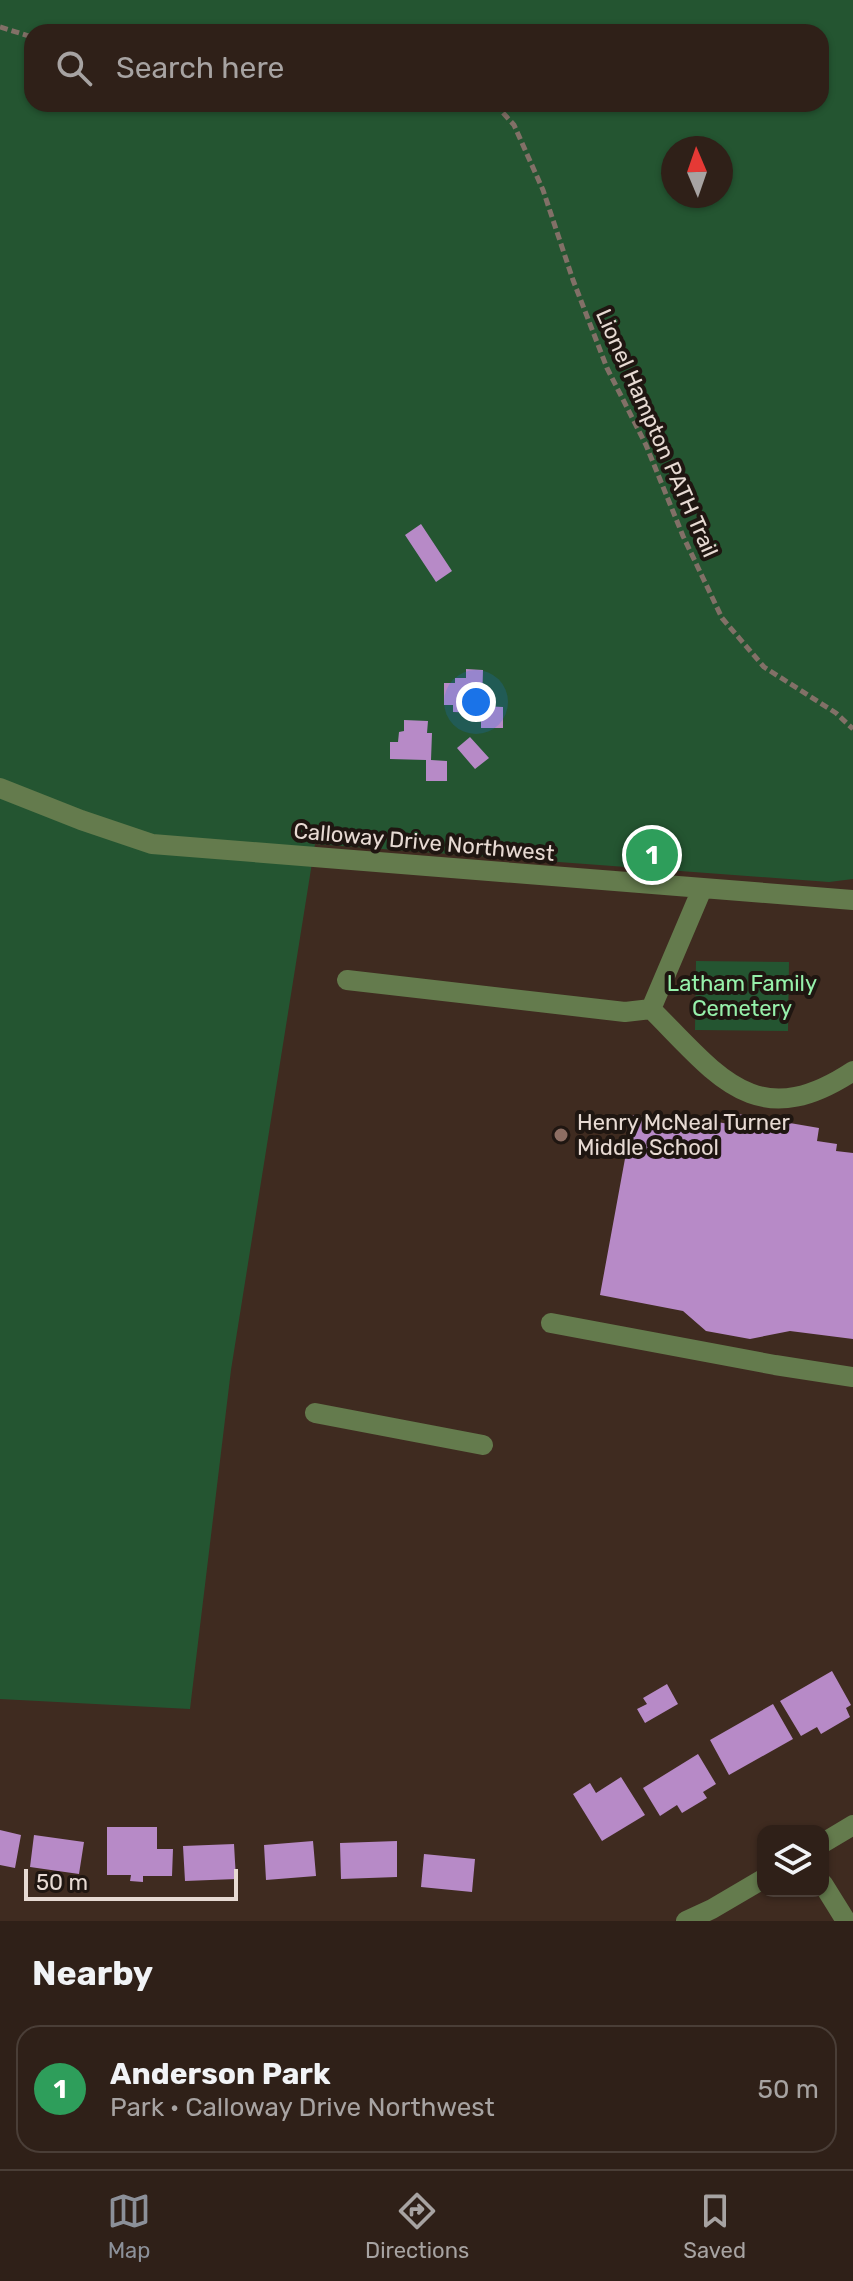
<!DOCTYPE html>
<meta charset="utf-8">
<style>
body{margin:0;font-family:Rubik,sans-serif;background:#372821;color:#f1f3f6}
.controls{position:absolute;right:24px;bottom:24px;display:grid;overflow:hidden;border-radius:16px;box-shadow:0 2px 6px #0004}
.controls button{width:72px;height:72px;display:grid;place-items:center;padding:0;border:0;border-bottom:2px solid #4a3e37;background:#2f2018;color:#f1f3f6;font:40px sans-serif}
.compass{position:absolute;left:661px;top:136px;width:72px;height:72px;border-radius:50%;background:#2f2018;box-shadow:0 2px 6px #0004;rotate:358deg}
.scale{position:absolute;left:24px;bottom:20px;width:214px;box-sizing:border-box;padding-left:8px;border:4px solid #e7dad3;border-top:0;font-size:22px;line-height:28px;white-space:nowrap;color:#e7dad3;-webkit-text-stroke:6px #1f1611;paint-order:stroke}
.you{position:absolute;left:476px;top:702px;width:28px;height:28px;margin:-20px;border:6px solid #fff;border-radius:50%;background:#1a73e8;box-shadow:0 0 0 12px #1a73e833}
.badge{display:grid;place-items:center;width:52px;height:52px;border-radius:50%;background:#8c9099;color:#fff;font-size:26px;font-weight:700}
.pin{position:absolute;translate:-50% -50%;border:4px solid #fff;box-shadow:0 2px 8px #0006}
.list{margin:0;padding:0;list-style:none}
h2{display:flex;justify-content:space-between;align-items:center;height:104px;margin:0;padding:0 32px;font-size:34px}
h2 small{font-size:26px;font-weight:400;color:#a7a3a2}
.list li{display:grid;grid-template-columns:52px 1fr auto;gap:24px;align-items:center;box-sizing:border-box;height:128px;margin:0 16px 16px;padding:0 16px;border:2px solid #4a3e37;border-radius:24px}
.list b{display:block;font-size:30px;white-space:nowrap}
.list p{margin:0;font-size:26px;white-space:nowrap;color:#a7a3a2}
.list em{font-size:26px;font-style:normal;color:#a7a3a2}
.icon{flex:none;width:44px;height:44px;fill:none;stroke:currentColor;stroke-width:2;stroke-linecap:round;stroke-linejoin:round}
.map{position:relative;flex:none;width:853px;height:1921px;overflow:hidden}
.search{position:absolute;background:#2f2018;box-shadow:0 2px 6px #0004;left:24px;right:24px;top:24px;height:88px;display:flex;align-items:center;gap:20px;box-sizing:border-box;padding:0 28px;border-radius:24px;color:#a7a3a2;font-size:30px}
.sheet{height:248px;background:#2f2018}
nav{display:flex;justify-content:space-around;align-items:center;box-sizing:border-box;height:112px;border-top:2px solid #4a3e37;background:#2f2018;font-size:22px;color:#a7a3a2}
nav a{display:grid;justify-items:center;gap:4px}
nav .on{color:#8c9099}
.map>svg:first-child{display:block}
.green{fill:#245531;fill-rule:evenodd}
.building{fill:#b78ac7}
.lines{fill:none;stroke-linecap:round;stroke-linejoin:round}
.path{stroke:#827067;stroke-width:5;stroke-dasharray:8 4;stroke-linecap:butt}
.minor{stroke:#647b4d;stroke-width:20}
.education-dot{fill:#8d6e63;stroke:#1f1611;stroke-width:3}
.labels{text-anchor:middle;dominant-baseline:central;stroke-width:8;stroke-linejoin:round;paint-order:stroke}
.street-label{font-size:22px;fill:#e7dad3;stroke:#1f1611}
.park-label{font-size:22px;fill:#96f1ab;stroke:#1f1611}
.poi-label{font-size:22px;fill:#e7dad3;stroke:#1f1611;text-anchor:start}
</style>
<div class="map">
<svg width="853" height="1921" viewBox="0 0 853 1921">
<rect width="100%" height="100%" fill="#3f2b20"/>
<path class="green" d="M 0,0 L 853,0 L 853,879 L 829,882 L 315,844 L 231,1370 L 190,1709 L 0,1699 ZM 32,32 L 821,32 L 821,104 L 32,104 ZM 673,148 L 721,148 L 721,196 L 673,196 Z
M 696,961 L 789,962 L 788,1031 L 695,1030 Z"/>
<path class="building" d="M 421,524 L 452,571 L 436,582 L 405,535 Z
M 466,669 L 483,670 L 482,706 L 503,707 L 503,728 L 481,728 L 481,713 L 453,712 L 453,705 L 444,705 L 444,683 L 455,683 L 455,678 L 466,678 Z
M 404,720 L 428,721 L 427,733 L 432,733 L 431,760 L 447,761 L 447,781 L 426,781 L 426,760 L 390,759 L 390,742 L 398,742 L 399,732 L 404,731 Z
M 470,737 L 489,758 L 475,769 L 457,748 Z
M 732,1113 L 819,1128 L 817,1141 L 837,1144 L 836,1151 L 853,1153 L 853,1339 L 790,1331 L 750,1339 L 706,1331 L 683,1311 L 600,1295 L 633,1115 L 709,1126 L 711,1121 L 729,1124 Z
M 832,1671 L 851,1705 L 846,1708 L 850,1717 L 821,1734 L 817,1727 L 801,1736 L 780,1701 Z
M 667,1684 L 678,1704 L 645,1723 L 637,1709 L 647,1704 L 643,1698 Z
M 773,1704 L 793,1739 L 729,1775 L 710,1740 Z
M 698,1754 L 716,1784 L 703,1792 L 707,1798 L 682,1813 L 677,1805 L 660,1816 L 643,1788 Z
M 621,1777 L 645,1815 L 602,1841 L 573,1794 L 590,1783 L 596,1793 Z
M 107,1827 L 157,1827 L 157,1849 L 173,1849 L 172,1876 L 143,1876 L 143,1882 L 130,1881 L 131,1875 L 107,1875 Z
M 0,1830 L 21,1835 L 15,1868 L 0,1865 Z
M 34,1835 L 84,1842 L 79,1874 L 30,1867 Z
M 313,1841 L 316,1876 L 266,1880 L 264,1845 Z
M 397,1841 L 397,1877 L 341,1879 L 340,1843 Z
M 234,1844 L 236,1879 L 185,1881 L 183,1846 Z
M 424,1854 L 475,1859 L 472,1892 L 421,1887 Z"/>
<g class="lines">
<path class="path" d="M 0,27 L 32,37
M 358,32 L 390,28 L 397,32
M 495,104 L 514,125 L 543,190 L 573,280 L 607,368 L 646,445 L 683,536 L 722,618 L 764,667 L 836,713 L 853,729"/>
<path class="minor" d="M 0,788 L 81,820 L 152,844 L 853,900
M 347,980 L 625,1012 L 651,1009 L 702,889
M 651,1009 C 718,1076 756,1135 853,1071
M 551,1323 L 775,1365 L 853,1377
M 315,1413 L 483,1445
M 823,1843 L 853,1825
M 823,1884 L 846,1921
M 686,1921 L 712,1909 L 763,1879"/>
</g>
<circle class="education-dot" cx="561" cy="1135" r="8"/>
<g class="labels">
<g class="street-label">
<text transform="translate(657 433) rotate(66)">Lionel Hampton PATH Trail</text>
<text transform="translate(424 842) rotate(5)">Calloway Drive Northwest</text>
</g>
<g class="park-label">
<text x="742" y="983">Latham Family<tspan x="742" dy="25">Cemetery</tspan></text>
</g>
<g class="poi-label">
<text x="577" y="1122">Henry McNeal Turner<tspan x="577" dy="25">Middle School</tspan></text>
</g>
</g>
</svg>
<div class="controls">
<button><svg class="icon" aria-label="layers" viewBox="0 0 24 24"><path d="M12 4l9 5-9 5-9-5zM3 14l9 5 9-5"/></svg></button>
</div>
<svg class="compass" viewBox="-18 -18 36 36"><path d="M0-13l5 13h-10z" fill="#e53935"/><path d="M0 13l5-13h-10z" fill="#a7a3a2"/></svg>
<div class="scale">50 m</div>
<div class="you"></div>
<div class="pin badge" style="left:652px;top:855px;background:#2e9e5b">1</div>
<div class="search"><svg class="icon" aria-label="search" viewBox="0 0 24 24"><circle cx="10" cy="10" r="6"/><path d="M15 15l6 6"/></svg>Search here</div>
</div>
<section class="sheet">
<h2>Nearby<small></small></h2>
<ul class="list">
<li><span class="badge" style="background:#2e9e5b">1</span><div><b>Anderson Park</b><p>Park · Calloway Drive Northwest</p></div><em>50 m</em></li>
</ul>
</section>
<nav>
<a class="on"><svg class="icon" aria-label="map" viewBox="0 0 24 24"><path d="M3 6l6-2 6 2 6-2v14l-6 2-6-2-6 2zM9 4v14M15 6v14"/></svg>Map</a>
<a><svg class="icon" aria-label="directions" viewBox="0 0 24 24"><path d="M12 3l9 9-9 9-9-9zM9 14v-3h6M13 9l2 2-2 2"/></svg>Directions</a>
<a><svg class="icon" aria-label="saved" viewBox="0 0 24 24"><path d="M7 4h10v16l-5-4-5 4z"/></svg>Saved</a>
</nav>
